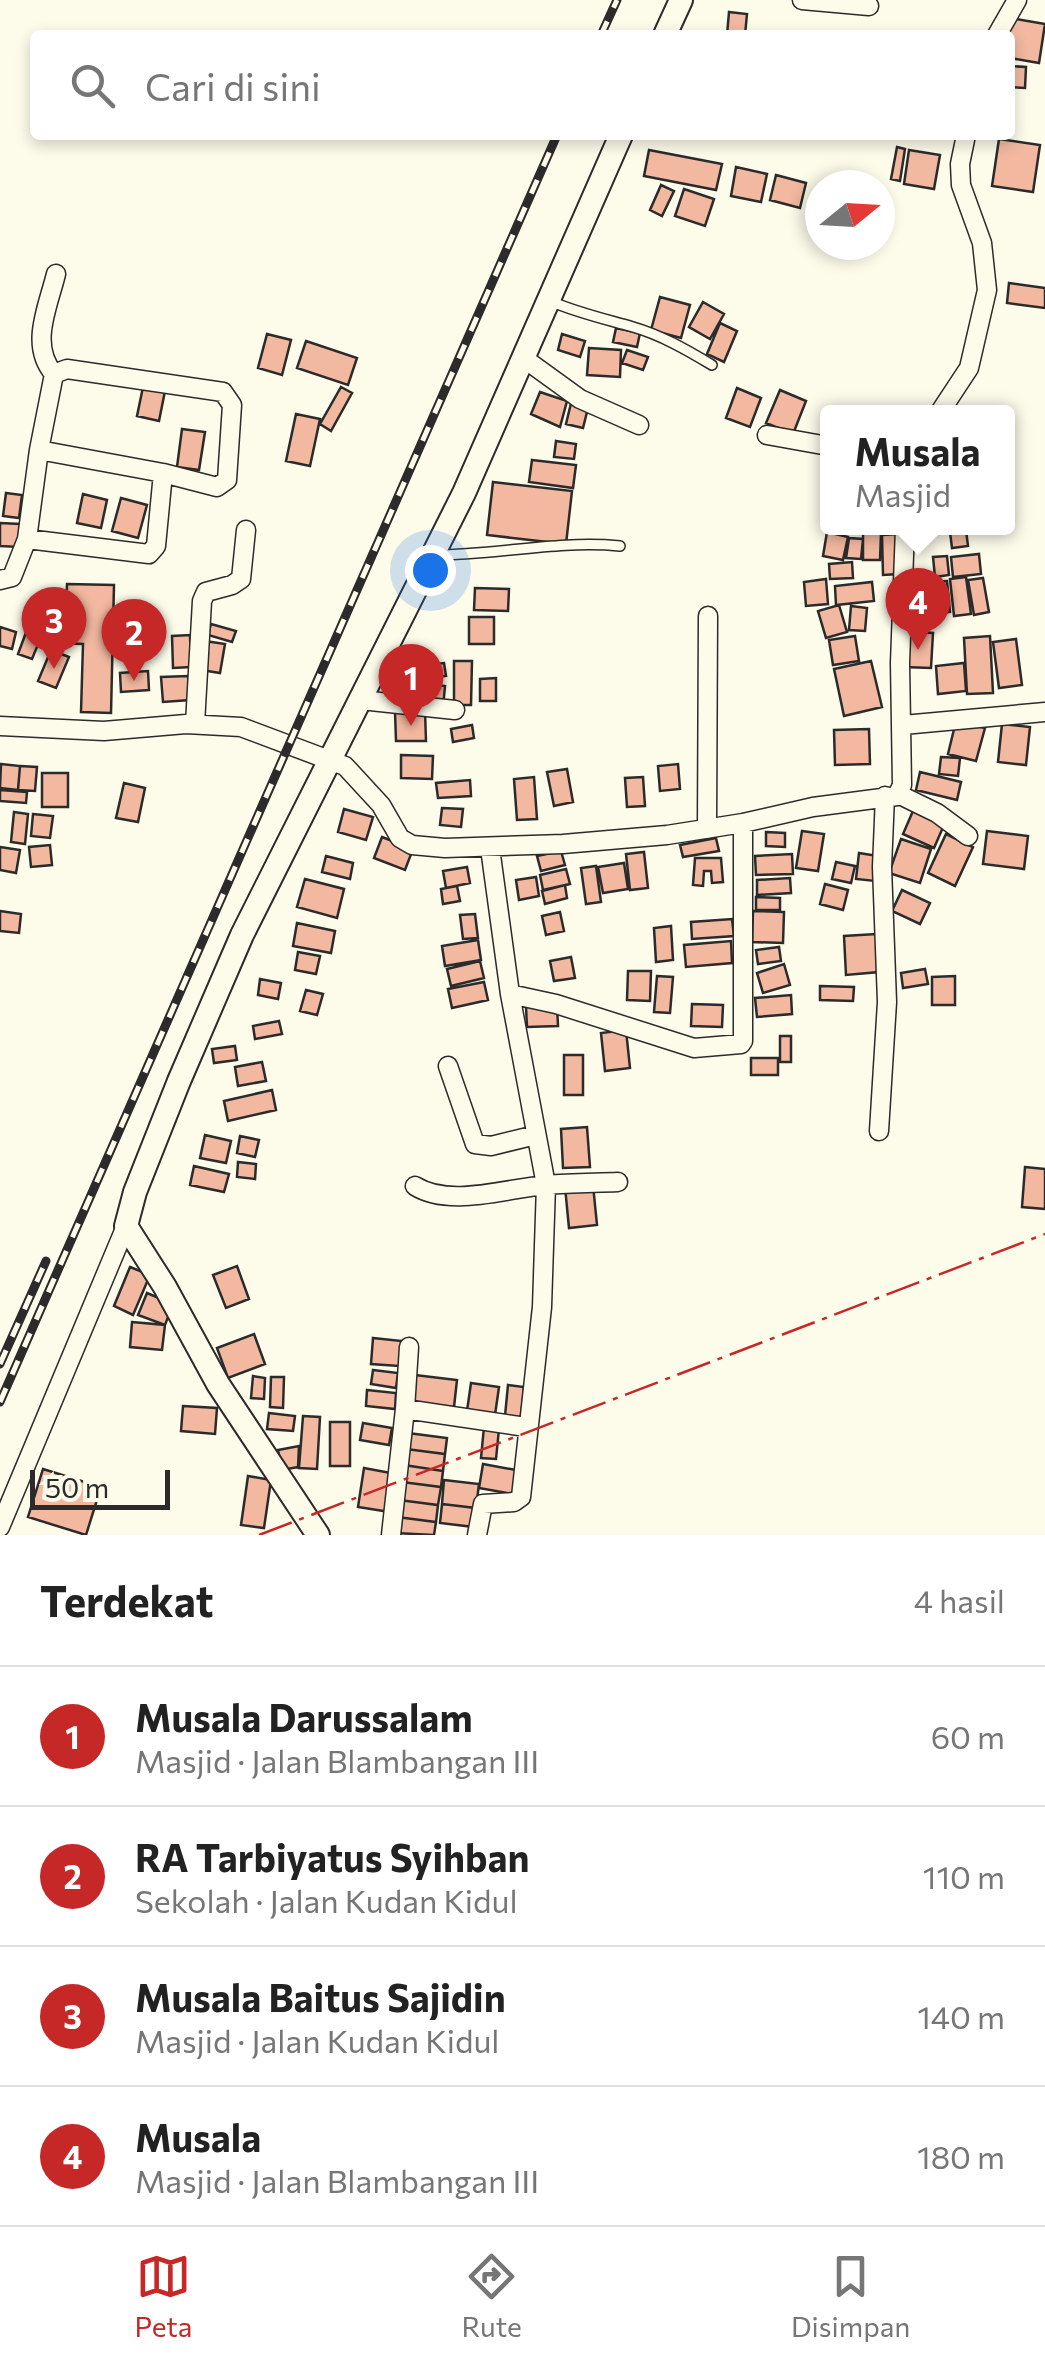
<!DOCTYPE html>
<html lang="id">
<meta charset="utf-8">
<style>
body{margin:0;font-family:Commissioner,sans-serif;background:#f6f6f6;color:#222}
.compass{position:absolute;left:805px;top:170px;width:90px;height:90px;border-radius:50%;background:#fff;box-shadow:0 5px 15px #0003;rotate:72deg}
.scale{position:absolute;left:30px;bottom:25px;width:140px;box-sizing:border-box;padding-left:10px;border:5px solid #2b2b2b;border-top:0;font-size:28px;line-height:35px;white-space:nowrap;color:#2b2b2b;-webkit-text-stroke:8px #fdfbea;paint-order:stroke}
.you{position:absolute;left:430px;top:570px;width:35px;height:35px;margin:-25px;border:8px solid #fff;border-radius:50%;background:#1a73e8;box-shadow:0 0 0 15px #1a73e833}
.badge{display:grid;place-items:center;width:65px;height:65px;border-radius:50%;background:#c62828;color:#fff;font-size:32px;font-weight:700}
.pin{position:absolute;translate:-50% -82px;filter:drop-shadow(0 2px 5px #0008)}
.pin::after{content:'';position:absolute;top:52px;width:35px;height:30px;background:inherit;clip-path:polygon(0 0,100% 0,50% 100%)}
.popup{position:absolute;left:820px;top:405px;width:195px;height:130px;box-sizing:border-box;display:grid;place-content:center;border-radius:10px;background:#fff;filter:drop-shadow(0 2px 8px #0005);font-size:32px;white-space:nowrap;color:#767676}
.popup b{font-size:38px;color:#222}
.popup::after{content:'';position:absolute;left:50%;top:100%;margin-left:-20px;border:20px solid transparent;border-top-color:#fff}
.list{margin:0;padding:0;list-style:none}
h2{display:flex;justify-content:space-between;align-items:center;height:130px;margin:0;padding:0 40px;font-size:42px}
h2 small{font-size:32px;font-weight:400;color:#767676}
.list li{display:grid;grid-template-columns:65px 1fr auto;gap:30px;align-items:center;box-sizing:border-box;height:140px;padding:0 40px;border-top:2px solid #e0e0e0}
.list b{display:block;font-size:38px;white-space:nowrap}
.list p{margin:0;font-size:32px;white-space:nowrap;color:#767676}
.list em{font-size:32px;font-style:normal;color:#767676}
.icon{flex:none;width:55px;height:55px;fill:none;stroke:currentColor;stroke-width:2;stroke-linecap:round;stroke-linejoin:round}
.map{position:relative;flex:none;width:1045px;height:1535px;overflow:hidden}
.search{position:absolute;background:#fff;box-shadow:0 5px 15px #0003;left:30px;right:30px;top:30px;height:110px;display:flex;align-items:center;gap:25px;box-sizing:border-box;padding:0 35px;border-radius:10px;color:#767676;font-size:38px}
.sheet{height:690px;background:#fff}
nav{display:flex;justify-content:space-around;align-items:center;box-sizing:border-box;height:140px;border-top:2px solid #e0e0e0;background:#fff;font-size:28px;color:#767676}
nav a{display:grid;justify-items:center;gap:5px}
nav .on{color:#c62828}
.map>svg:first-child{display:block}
.building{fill:#f2b8a0;stroke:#2b2b2b;stroke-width:2.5}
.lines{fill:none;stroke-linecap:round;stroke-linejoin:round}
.lane-casing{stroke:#2b2b2b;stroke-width:12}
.street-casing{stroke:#2b2b2b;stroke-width:21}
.secondary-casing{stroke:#2b2b2b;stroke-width:26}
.lane{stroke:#fdfbea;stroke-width:9}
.street{stroke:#fdfbea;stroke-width:18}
.secondary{stroke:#fdfbea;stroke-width:22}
.rail-casing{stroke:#2b2b2b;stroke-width:9}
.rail{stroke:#fdfbea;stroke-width:5;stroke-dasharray:15;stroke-linecap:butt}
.power{stroke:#c62828;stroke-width:2.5;stroke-dasharray:35 8 5 8;stroke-linecap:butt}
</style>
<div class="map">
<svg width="1045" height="1535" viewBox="0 0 1045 1535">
<rect width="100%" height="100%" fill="#fdfbea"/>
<path class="building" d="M 729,12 L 747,14 L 745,35 L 727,35 Z
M 1010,18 L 1045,24 L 1039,63 L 1010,58 L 1010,35 L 1007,35 Z
M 1010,66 L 1026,67 L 1025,88 L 1010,87 Z
M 999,139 L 1040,145 L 1033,192 L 992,186 Z
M 897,147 L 905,149 L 900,181 L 891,179 Z
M 649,150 L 722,164 L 716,190 L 644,176 Z
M 909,150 L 940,155 L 934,189 L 904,184 Z
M 736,167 L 767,174 L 761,202 L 731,196 Z
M 776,175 L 806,183 L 800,208 L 770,200 Z
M 661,185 L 674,191 L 662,216 L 650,210 Z
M 684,189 L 714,199 L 705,226 L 675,216 Z
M 1009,283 L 1045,288 L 1045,308 L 1007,303 Z
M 660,297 L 690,305 L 681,338 L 651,330 Z
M 703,302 L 724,314 L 710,339 L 689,327 Z
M 720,323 L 737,331 L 724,362 L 707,354 Z
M 616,328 L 640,333 L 637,347 L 613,342 Z
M 267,334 L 291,340 L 282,375 L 258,368 Z
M 562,334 L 585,341 L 580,357 L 558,350 Z
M 306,341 L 357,358 L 348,385 L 297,368 Z
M 589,348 L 621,350 L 620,377 L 587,375 Z
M 627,350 L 648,357 L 643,370 L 622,363 Z
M 143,387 L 165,391 L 159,421 L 137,416 Z
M 341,387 L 352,393 L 331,431 L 320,424 Z
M 737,388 L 761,398 L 750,427 L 726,418 Z
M 780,390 L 806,401 L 793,434 L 766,423 Z
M 540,392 L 567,401 L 560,427 L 531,414 Z
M 572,399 L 589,404 L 583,428 L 566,424 Z
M 296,414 L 320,419 L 310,466 L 286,461 Z
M 182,429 L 205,432 L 199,470 L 177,467 Z
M 556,441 L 576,444 L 574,459 L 554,457 Z
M 532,460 L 576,465 L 573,488 L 529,482 Z
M 493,482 L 572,491 L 566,544 L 487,535 Z
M 6,493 L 22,495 L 19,518 L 3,516 Z
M 83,494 L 107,500 L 101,528 L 77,523 Z
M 121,498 L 147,505 L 138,538 L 112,531 Z
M 0,523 L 20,524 L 19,547 L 0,546 Z
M 966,530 L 968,546 L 952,548 L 950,532 Z
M 827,532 L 848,537 L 843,560 L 823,556 Z
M 863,532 L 881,533 L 880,560 L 863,560 Z
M 898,534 L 899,574 L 883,575 L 882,535 Z
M 849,538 L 863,539 L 861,559 L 846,558 Z
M 979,554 L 981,574 L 953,577 L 951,557 Z
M 947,556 L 949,575 L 935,577 L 933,557 Z
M 852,562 L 853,578 L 830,579 L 829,564 Z
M 966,577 L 971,614 L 954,616 L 950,579 Z
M 983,578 L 989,612 L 974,615 L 968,580 Z
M 826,579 L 828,604 L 806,606 L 804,582 Z
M 947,581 L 950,612 L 931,614 L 929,582 Z
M 872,582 L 874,601 L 836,605 L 835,586 Z
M 67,584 L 114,585 L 111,713 L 81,712 L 83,644 L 55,643 L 56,613 L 66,614 Z
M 475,588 L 509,589 L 508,611 L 474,610 Z
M 839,605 L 847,632 L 826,638 L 818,611 Z
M 851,606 L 867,608 L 865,631 L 849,630 Z
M 469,617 L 494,617 L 494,644 L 469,644 Z
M 31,619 L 46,625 L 32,659 L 18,654 Z
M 211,624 L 236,631 L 232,642 L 208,635 Z
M 0,627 L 16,632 L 12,649 L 0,646 Z
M 905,631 L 933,633 L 931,668 L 903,667 Z
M 190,635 L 191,667 L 173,668 L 172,636 Z
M 855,636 L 859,661 L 833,665 L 829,640 Z
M 990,636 L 993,693 L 967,694 L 964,638 Z
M 1016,639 L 1022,685 L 999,688 L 993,642 Z
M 205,641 L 225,644 L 220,673 L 201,670 Z
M 51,650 L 69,657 L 56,688 L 38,681 Z
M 454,661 L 472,661 L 471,705 L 454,705 Z
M 871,661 L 882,707 L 844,716 L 834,669 Z
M 444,663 L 446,676 L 417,679 L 415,666 Z
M 964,663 L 966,691 L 938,694 L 936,666 Z
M 148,671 L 149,690 L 121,692 L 120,673 Z
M 188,676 L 190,700 L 163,702 L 161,677 Z
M 496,678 L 496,701 L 480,701 L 480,679 Z
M 415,682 L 445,686 L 443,707 L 413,703 Z
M 425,711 L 426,741 L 396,741 L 395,712 Z
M 956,721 L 985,728 L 976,761 L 948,754 Z
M 1002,724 L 1030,727 L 1026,765 L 998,762 Z
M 472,725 L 474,738 L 453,742 L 451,729 Z
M 869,729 L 870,764 L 835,765 L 834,730 Z
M 401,755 L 433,756 L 432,779 L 401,778 Z
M 941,757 L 960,758 L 958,776 L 939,774 Z
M 1,764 L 20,766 L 18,790 L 0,788 Z
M 678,764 L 680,789 L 660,791 L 658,766 Z
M 20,766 L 37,767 L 35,791 L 18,790 Z
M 567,769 L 573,802 L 554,806 L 547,772 Z
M 920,772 L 961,782 L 957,800 L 916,790 Z
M 42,773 L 68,773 L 68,807 L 42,807 Z
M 534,777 L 537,819 L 517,820 L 514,779 Z
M 643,777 L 645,806 L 627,807 L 625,778 Z
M 470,780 L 471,796 L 438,798 L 436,783 Z
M 124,783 L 145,788 L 138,822 L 116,818 Z
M 0,790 L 27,792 L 26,803 L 0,801 Z
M 442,808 L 463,809 L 461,827 L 440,825 Z
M 344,809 L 373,817 L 366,840 L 338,832 Z
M 913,811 L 944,825 L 934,848 L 903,834 Z
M 14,812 L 28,814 L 25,844 L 11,842 Z
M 33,814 L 53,816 L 50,838 L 31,836 Z
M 802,831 L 824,834 L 818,871 L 796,868 Z
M 987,831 L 1028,836 L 1024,869 L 983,864 Z
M 766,832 L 785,833 L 785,847 L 766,846 Z
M 946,834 L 973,847 L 955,886 L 928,873 Z
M 382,837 L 413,849 L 405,870 L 374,858 Z
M 716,838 L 719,851 L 683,857 L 680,845 Z
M 901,839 L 931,849 L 920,883 L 889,873 Z
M 50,845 L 52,865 L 31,867 L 29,847 Z
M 0,847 L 20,850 L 16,873 L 0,870 Z
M 561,851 L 565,865 L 541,871 L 537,856 Z
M 644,852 L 648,888 L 630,890 L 626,854 Z
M 859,853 L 878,856 L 875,881 L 856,879 Z
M 792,854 L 793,874 L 756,875 L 755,856 Z
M 326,856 L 353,863 L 350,879 L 322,872 Z
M 695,858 L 721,858 L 723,882 L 712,883 L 711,871 L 704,871 L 703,886 L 693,885 Z
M 836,862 L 855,866 L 851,883 L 832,879 Z
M 624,863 L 628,889 L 603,893 L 598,867 Z
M 596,866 L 601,902 L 586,904 L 581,868 Z
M 467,867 L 470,883 L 446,888 L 443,871 Z
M 566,869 L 570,884 L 543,890 L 540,875 Z
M 536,877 L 539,896 L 519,900 L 516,880 Z
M 790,878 L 791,893 L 757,895 L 757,880 Z
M 305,879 L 344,889 L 337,918 L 297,907 Z
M 825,884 L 848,890 L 843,910 L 820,904 Z
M 565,885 L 567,898 L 545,904 L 542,891 Z
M 457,886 L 460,901 L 443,904 L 441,889 Z
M 902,890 L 930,903 L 920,924 L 892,911 Z
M 756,897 L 780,898 L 780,910 L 756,910 Z
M 0,911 L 21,914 L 19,933 L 0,931 Z
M 753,911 L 784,912 L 783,943 L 752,942 Z
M 560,912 L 564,931 L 546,935 L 542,916 Z
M 475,914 L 478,938 L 463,939 L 460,915 Z
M 732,919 L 734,936 L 692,939 L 691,922 Z
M 297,923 L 335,931 L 331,953 L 293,946 Z
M 671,926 L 673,960 L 656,962 L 654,928 Z
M 876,934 L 879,972 L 846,975 L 844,936 Z
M 478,940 L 481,960 L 445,966 L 442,946 Z
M 731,941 L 732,963 L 686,967 L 684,945 Z
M 779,947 L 781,961 L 758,964 L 756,950 Z
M 298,952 L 320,956 L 316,974 L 295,970 Z
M 571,957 L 575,978 L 554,981 L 550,961 Z
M 480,961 L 484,978 L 451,986 L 447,969 Z
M 784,964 L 790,985 L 763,993 L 757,973 Z
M 925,969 L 928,984 L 903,988 L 901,973 Z
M 628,971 L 651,971 L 650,1001 L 627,1000 Z
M 657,976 L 673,977 L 670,1013 L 654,1012 Z
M 955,976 L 955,1005 L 932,1005 L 932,977 Z
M 260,979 L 281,983 L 278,999 L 258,995 Z
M 484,982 L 488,1000 L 452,1008 L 448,989 Z
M 820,986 L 854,987 L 853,1001 L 820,1000 Z
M 306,990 L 323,994 L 317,1015 L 300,1011 Z
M 791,995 L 792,1014 L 757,1017 L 755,998 Z
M 692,1004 L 723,1005 L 722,1027 L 691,1026 Z
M 557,1005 L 558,1026 L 527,1027 L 526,1007 Z
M 279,1021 L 282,1034 L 255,1039 L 253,1026 Z
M 626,1030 L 630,1068 L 605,1071 L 601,1033 Z
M 780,1036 L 791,1036 L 791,1062 L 780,1062 Z
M 235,1046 L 237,1060 L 214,1063 L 212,1049 Z
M 564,1055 L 583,1055 L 583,1095 L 564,1095 Z
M 751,1058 L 778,1058 L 778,1075 L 751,1075 Z
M 262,1062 L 266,1081 L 238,1086 L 235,1067 Z
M 272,1090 L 276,1110 L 228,1121 L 224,1101 Z
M 587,1127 L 590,1167 L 563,1168 L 561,1129 Z
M 205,1135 L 231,1141 L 226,1163 L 200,1158 Z
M 240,1136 L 259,1140 L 255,1157 L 237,1153 Z
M 238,1162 L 256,1164 L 255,1179 L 237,1177 Z
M 194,1166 L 229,1174 L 224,1192 L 190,1185 Z
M 1025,1167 L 1045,1169 L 1045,1209 L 1022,1207 Z
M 593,1185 L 597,1225 L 569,1228 L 565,1187 Z
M 237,1266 L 249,1299 L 226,1308 L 213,1275 Z
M 130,1267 L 150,1275 L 133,1315 L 114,1306 Z
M 147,1293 L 173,1304 L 165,1325 L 138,1315 Z
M 132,1322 L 165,1325 L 162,1350 L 130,1347 Z
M 254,1334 L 265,1364 L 228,1378 L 217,1348 Z
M 373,1338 L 402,1341 L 399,1366 L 371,1364 Z
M 373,1370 L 398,1373 L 396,1388 L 371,1384 Z
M 415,1375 L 457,1380 L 454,1407 L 411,1402 Z
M 253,1376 L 265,1378 L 264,1399 L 251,1398 Z
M 271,1377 L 284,1377 L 283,1408 L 270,1407 Z
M 471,1383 L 499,1387 L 495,1415 L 467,1411 Z
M 508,1385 L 524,1387 L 521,1418 L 505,1416 Z
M 367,1390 L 396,1393 L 395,1409 L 366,1406 Z
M 183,1406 L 217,1408 L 215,1434 L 181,1431 Z
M 269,1413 L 295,1416 L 293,1431 L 267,1429 Z
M 303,1416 L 320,1417 L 317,1469 L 299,1468 Z
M 330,1422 L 350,1422 L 350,1466 L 330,1466 Z
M 363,1423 L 392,1428 L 389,1445 L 360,1440 Z
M 484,1427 L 499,1429 L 496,1459 L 481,1458 Z
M 408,1433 L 447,1438 L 445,1454 L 406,1449 Z
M 299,1446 L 298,1467 L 282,1470 L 278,1450 Z
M 406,1449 L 445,1454 L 443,1471 L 404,1465 Z
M 483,1464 L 516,1470 L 513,1494 L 479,1488 Z
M 404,1465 L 443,1471 L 441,1487 L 402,1482 Z
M 364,1468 L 396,1474 L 390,1512 L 358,1507 Z
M 43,1469 L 101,1487 L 86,1535 L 28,1517 Z
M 248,1476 L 271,1480 L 264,1528 L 241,1525 Z
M 444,1480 L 479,1484 L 476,1508 L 442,1504 Z
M 402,1482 L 441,1487 L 438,1505 L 399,1500 Z
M 399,1500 L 438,1505 L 436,1522 L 397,1517 Z
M 442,1504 L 476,1508 L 474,1527 L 440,1523 Z
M 397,1517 L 436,1522 L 434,1535 L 395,1533 Z"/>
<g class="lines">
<defs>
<path id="lane" d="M 550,301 C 578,313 605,319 633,327 C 661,335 687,350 712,365
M 435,555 C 497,555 558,540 620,546"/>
<path id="street" d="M 802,0 L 869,6
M 997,35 L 1017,0
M 522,357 L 580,399 L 639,425
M 54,374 C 29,345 48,307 56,274
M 940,412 L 969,368 L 987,290 L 982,243 L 961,185 L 960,164 L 966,135
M 767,435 L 828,446
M 27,539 L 149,554 L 156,546 L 163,473
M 0,580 L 12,577 L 27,539 L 39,450 L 54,374 L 67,369 L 223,392 L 232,405 L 227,480 L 217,487 L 163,473 L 39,450
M 361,700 L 455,710
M 195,724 L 202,601 L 206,592 L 232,585 L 241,579 L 246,530
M 903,725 L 1045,712
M 0,726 L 104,731 L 186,724 L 241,727 L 345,766 L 381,805 L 400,838 L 412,845 L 445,848 L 563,844 L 667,835 L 743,823 L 813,807 L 897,796 L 902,785 L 900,663 L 905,528
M 900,795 L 937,813 L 968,836
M 707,829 L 708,616
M 510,994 L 556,1004 L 694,1048 L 741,1044 L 743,1041 L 743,823
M 448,1066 L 475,1144 L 491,1146 L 536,1135
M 879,1131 L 887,1002 L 882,867 L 885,796
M 415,1186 C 450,1208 507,1188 547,1185 C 570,1183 594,1183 618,1182
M 405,1409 L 409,1347
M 0,1527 L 126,1226
M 391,1535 L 405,1409 L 526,1427
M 477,1535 L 483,1504 L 514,1502 L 521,1497 L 542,1307 L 546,1185 L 510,994 L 490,848"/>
<path id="secondary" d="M 665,35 L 681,0
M 318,1535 L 218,1384 L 165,1287 L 126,1226 L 135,1192 L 179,1081 L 242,935 L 464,493 L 621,135"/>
</defs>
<use href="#lane" class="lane-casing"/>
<use href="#street" class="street-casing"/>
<use href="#secondary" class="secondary-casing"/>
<use href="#lane" class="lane"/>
<use href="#street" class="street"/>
<use href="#secondary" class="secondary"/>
<defs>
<path id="rail" d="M 601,35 L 617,0
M 0,1364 L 46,1261
M 0,1402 L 557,135"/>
</defs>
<use href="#rail" class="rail-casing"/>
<use href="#rail" class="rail"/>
<path class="power" d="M 259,1535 L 1045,1234"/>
</g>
</svg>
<svg class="compass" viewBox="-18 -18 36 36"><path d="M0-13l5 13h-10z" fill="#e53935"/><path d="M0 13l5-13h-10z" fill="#767676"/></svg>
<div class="scale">50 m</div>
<div class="you"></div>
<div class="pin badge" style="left:411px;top:726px">1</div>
<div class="pin badge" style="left:134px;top:681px">2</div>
<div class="pin badge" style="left:54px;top:669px">3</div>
<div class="pin badge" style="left:918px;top:650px">4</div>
<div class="popup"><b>Musala</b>Masjid</div>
<div class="search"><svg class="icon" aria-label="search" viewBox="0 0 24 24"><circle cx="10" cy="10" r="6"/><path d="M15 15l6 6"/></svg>Cari di sini</div>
</div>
<section class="sheet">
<h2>Terdekat<small>4 hasil</small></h2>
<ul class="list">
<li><span class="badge">1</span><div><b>Musala Darussalam</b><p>Masjid · Jalan Blambangan III</p></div><em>60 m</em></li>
<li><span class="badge">2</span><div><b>RA Tarbiyatus Syihban</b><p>Sekolah · Jalan Kudan Kidul</p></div><em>110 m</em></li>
<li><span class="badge">3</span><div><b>Musala Baitus Sajidin</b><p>Masjid · Jalan Kudan Kidul</p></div><em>140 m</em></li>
<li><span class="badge">4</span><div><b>Musala</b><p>Masjid · Jalan Blambangan III</p></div><em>180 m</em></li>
</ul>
</section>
<nav>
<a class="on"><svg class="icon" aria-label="map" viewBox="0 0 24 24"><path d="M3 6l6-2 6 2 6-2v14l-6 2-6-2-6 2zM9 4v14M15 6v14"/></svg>Peta</a>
<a><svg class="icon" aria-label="directions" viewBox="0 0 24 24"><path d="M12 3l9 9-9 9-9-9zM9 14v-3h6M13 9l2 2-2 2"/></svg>Rute</a>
<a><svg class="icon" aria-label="saved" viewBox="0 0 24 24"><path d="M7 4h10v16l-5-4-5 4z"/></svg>Disimpan</a>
</nav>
